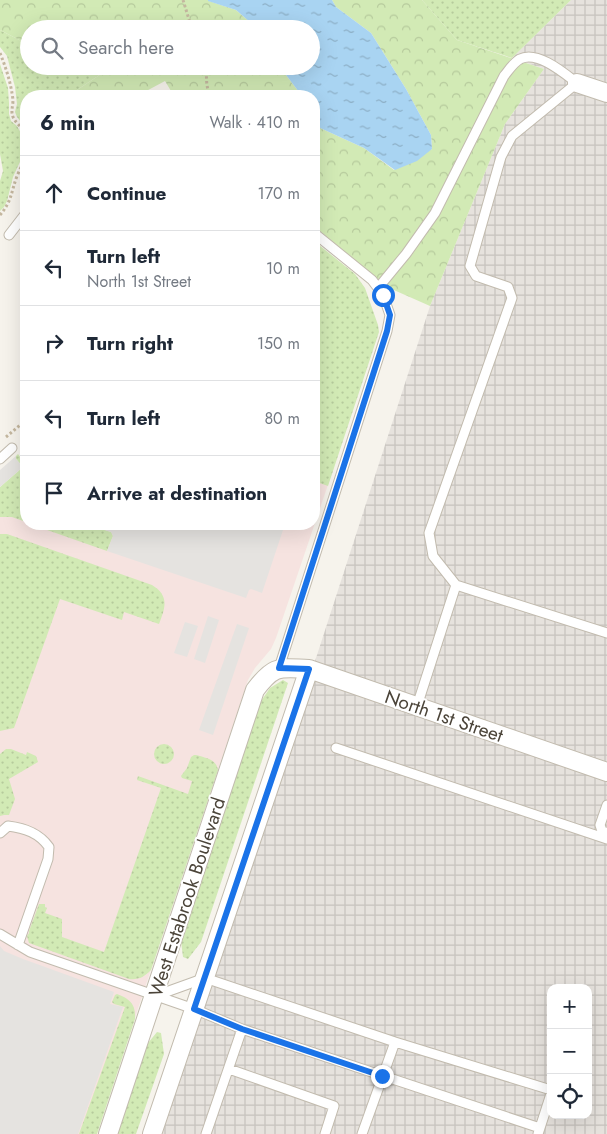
<!DOCTYPE html>
<meta charset="utf-8">
<style>
body{margin:0;font-family:Jost,sans-serif;background:#f6f6f7;color:#1f2937}
.controls{position:absolute;right:15px;bottom:15px;display:grid;overflow:hidden;border-radius:10px;box-shadow:0 5px 20px #0002}
.controls button{width:45px;height:45px;display:grid;place-items:center;padding:0;border:0;border-bottom:1px solid #e0e1e3;background:#fff;color:#1f2937;font:25px sans-serif}
.stop{position:absolute;width:15px;height:15px;margin:-11px;border:4px solid #1a73e8;border-radius:50%;background:#fff}
.stop.end{background:#1a73e8;border-color:#fff;box-shadow:0 1px 5px #0008}
.list{margin:0;padding:0;list-style:none}
h2{display:flex;justify-content:space-between;align-items:center;height:65px;margin:0;padding:0 20px;font-size:21px}
h2 small{font-size:16px;font-weight:400;color:#747a83}
.list li{display:grid;grid-template-columns:32px 1fr auto;gap:15px;align-items:center;box-sizing:border-box;height:75px;padding:0 20px;border-top:1px solid #e0e1e3}
.list b{display:block;font-size:19px;white-space:nowrap}
.list p{margin:0;font-size:16px;white-space:nowrap;color:#747a83}
.list em{font-size:16px;font-style:normal;color:#747a83}
.icon{flex:none;width:28px;height:28px;fill:none;stroke:currentColor;stroke-width:2;stroke-linecap:round;stroke-linejoin:round}
.map{position:relative;flex:none;width:607px;height:1134px;overflow:hidden}
.search{position:absolute;background:#fff;box-shadow:0 5px 20px #0002;left:20px;top:20px;width:300px;height:55px;display:flex;align-items:center;gap:12px;box-sizing:border-box;padding:0 18px;border-radius:28px;color:#747a83;font-size:19px}
.panel{position:absolute;background:#fff;box-shadow:0 5px 20px #0002;left:20px;top:90px;width:300px;height:440px;border-radius:20px}
.map>svg:first-child{display:block}
.industrial{fill:url(#industrial-grid);fill-rule:evenodd}
.medical{fill:#f6e3e0}
.grass{fill:url(#grass-dots)}
.forest{fill:url(#forest-crowns)}
.parking{fill:#e5e3e0}
.water{fill:url(#water-ripples)}
.lines{fill:none;stroke-linecap:round;stroke-linejoin:round}
.service-casing{stroke:#c2bbae;stroke-width:11}
.minor-casing{stroke:#c2bbae;stroke-width:20}
.path{stroke:#c4b79f;stroke-width:3;stroke-dasharray:2.5 2.5;stroke-linecap:butt}
.service{stroke:#fff;stroke-width:9}
.minor{stroke:#fff;stroke-width:18}
.route{stroke:#1a73e8;stroke-width:6}
.labels{text-anchor:middle;dominant-baseline:central;stroke-width:4;stroke-linejoin:round;paint-order:stroke}
.street-label{font-size:19px;fill:#4b4439;stroke:#fff}
</style>
<div class="map">
<svg width="607" height="1134" viewBox="0 0 607 1134">
<defs>
<pattern id="industrial-grid" width="8" height="8" patternUnits="userSpaceOnUse" patternTransform="scale(1.25)"><rect width="8" height="8" fill="#e6e2dd"/><path d="M0 4h8M4 0v8" fill="none" stroke="#c7c3be"/></pattern>
<pattern id="grass-dots" width="8" height="8" patternUnits="userSpaceOnUse" patternTransform="scale(1.25)"><rect width="8" height="8" fill="#d2eab5"/><path d="M2 2h.1M6 6h.1" fill="none" stroke="#b6ca9c" stroke-width="1.8" stroke-linecap="round"/></pattern>
<pattern id="forest-crowns" width="20" height="18" patternUnits="userSpaceOnUse" patternTransform="scale(1.25)"><rect width="20" height="18" fill="#d2eab5"/><path d="M2 6a3 3 0 1 1 6 0M12 15a3 3 0 1 1 6 0" fill="none" stroke="#b6ca9c"/></pattern>
<pattern id="water-ripples" width="26" height="14" patternUnits="userSpaceOnUse" patternTransform="scale(1.25)"><rect width="26" height="14" fill="#a9d4f2"/><path d="M2 4q2-2 4 0t4 0M15 11q2-2 4 0t4 0" fill="none" stroke="#8caec5"/></pattern>
</defs>
<rect width="100%" height="100%" fill="#f6f3ec"/>
<path class="industrial" d="M 571,0 L 607,0 L 607,1134 L 156,1134 L 317,655 L 430,306 L 505,124 L 544,69 L 512,58 ZM 551,988 L 588,988 L 588,1115 L 551,1115 Z"/>
<path class="medical" d="M 314,461 L 334,467 L 276,638 L 271,649 L 255,668 L 248,680 L 96,1134 L 0,1134 L 0,496 L 26,473 L 26,524 L 314,524 Z"/>
<path class="grass" d="M 422,0 L 571,0 L 512,58 L 457,40 Z
M 0,30 L 29,45 L 29,66 L 113,66 L 68,96 L 26,96 L 26,128 L 17,117 L 15,112 L 17,104 L 15,87 L 7,56 L 0,47 Z
M 0,64 L 8,88 L 9,103 L 9,114 L 11,121 L 17,126 L 26,142 L 26,150 L 18,166 L 13,177 L 7,201 L 4,207 L 0,211 L 0,181 L 3,171 L 0,154 Z
M 314,241 L 355,274 L 365,288 L 378,325 L 379,332 L 328,486 L 314,481 Z
M 18,454 L 21,458 L 26,454 L 26,522 L 12,517 L 0,517 L 0,487 L 23,467 L 16,459 L 16,456 Z
M 30,524 L 103,524 L 102,529 L 111,532 L 113,536 L 107,551 Z
M 0,534 L 7,534 L 152,585 C 170,596 165,608 159,624 L 124,612 L 122,620 L 60,599 L 14,728 L 0,731 Z
M 283,680 L 288,683 L 201,942 L 188,959 L 183,957 L 181,941 L 261,701 L 270,688 Z
M154 754a10 10 0 1 1 20 0a10 10 0 1 1-20 0Z
M 6,749 L 11,749 L 26,755 L 27,752 L 36,756 L 38,762 L 9,779 L 15,799 L 9,815 L 4,815 L 0,816 L 0,754 Z
M 194,755 L 196,755 C 206,758 216,759 218,770 L 151,970 C 144,977 139,980 129,979 L 29,943 L 27,936 L 29,933 L 29,931 L 39,904 L 45,904 L 45,907 L 47,908 L 45,913 L 62,919 L 62,937 L 104,952 L 161,788 L 137,780 L 138,776 L 188,794 L 192,781 L 182,778 L 181,776 L 187,768 L 191,757 Z
M 117,994 C 130,999 136,1004 135,1019 L 97,1134 L 79,1134 L 125,1007 L 114,1004 L 112,1002 L 115,995 Z
M 157,1032 L 161,1033 L 164,1054 L 136,1134 L 115,1134 L 144,1048 Z"/>
<path class="forest" d="M 0,0 L 208,0 L 209,1 L 236,10 L 258,29 L 29,29 L 29,45 L 0,30 Z
M 332,0 L 422,0 L 457,40 L 544,69 L 505,124 L 430,306 L 387,287 L 314,226 L 314,118 L 318,127 L 364,148 L 394,170 L 432,149 L 431,135 L 406,89 L 371,33 L 336,7 Z
M 113,66 L 274,66 L 286,75 L 302,96 L 174,96 L 165,81 L 137,96 L 68,96 Z"/>
<path class="parking" d="M 16,456 L 16,459 L 23,467 L 0,487 L 0,470 Z
M 103,524 L 285,524 L 262,593 L 251,589 L 249,590 L 246,598 L 107,551 L 113,536 L 111,532 L 101,529 Z
M 208,616 L 219,620 L 205,663 L 194,659 Z
M 185,622 L 198,626 L 187,657 L 174,653 Z
M 237,624 L 249,628 L 213,735 L 199,730 Z
M 0,946 L 4,951 L 23,959 L 114,992 L 110,1004 L 123,1007 L 78,1134 L 0,1134 Z"/>
<path class="water" d="M 208,0 L 332,0 L 336,7 L 371,33 L 406,89 L 431,135 L 432,149 L 417,161 L 395,170 L 364,148 L 318,127 L 314,118 L 314,96 L 302,96 L 286,75 L 274,66 L 311,66 L 311,29 L 258,29 L 236,10 L 208,1 Z"/>
<g class="lines">
<defs>
<path id="service" d="M 9,235 L 26,213
M 378,288 L 406,254 L 435,213 L 504,76 C 509,70 513,63 520,59 C 537,50 564,73 577,83 L 512,136 L 501,157 L 470,266 L 476,276 L 508,287 L 512,298 L 429,533 L 433,556 L 456,585
M 0,459 L 12,448
M 279,668 L 387,331 L 390,315 L 383,295 L 378,288 L 372,280 L 314,233
M 417,706 L 456,585 L 607,633
M 336,748 L 607,839
M 607,805 L 600,825 L 603,834 L 607,832
M 0,833 L 8,826 C 25,828 39,833 49,847 L 48,859 L 18,945
M 0,934 L 30,952 L 194,1009 L 242,1029 L 540,1128
M 155,996 L 205,978 L 395,1042 L 551,1090
M 229,1069 L 334,1106 L 325,1134
M 206,1134 L 242,1029
M 362,1134 L 395,1042
M 538,1134 L 551,1094"/>
<path id="minor" d="M 577,83 L 607,93
M 108,1134 L 255,690 C 275,664 279,668 309,669 L 607,772
M 152,1134 L 309,669"/>
</defs>
<use href="#service" class="service-casing"/>
<use href="#minor" class="minor-casing"/>
<path class="path" d="M 183,0 L 192,29
M 0,53 C 6,68 11,83 13,100 C 13,107 10,112 14,119 C 17,124 23,128 26,135
M 207,66 C 206,77 206,86 210,96
M 0,215 C 12,201 11,192 17,176 C 20,169 23,163 26,158
M 6,437 L 26,420"/>
<use href="#service" class="service"/>
<use href="#minor" class="minor"/>
</g>
<g class="lines">
<path class="route" d="M 382,1076 L 242,1029 L 194,1009 L 309,669 L 279,668 L 387,331 L 390,315 L 383,295"/>
</g>
<g class="labels">
<g class="street-label">
<text transform="translate(444 716) rotate(19)">North 1st Street</text>
<text transform="translate(187 897) rotate(-72)">West Estabrook Boulevard</text>
</g>
</g>
</svg>
<div class="controls">
<button>+</button>
<button>−</button>
<button><svg class="icon" aria-label="locate" viewBox="0 0 24 24"><circle cx="12" cy="12" r="6"/><path d="M12 2v4M12 18v4M2 12h4M18 12h4"/></svg></button>
</div>
<div class="stop" style="left:383px;top:295px"></div>
<div class="stop end" style="left:382px;top:1076px"></div>
<div class="search"><svg class="icon" aria-label="search" viewBox="0 0 24 24"><circle cx="10" cy="10" r="6"/><path d="M15 15l6 6"/></svg>Search here</div>
<section class="panel">
<h2>6 min<small>Walk · 410 m</small></h2>
<ul class="list">
<li><svg class="icon" aria-label="ahead" viewBox="0 0 24 24"><path d="M12 20V5M6 11l6-6 6 6"/></svg><div><b>Continue</b></div><em>170 m</em></li>
<li><svg class="icon" aria-label="left" viewBox="0 0 24 24"><path d="M17 20v-9H6M10 6l-5 5 5 5"/></svg><div><b>Turn left</b><p>North 1st Street</p></div><em>10 m</em></li>
<li><svg class="icon" aria-label="right" viewBox="0 0 24 24"><path d="M7 20v-9h11M14 6l5 5-5 5"/></svg><div><b>Turn right</b></div><em>150 m</em></li>
<li><svg class="icon" aria-label="left" viewBox="0 0 24 24"><path d="M17 20v-9H6M10 6l-5 5 5 5"/></svg><div><b>Turn left</b></div><em>80 m</em></li>
<li><svg class="icon" aria-label="arrive" viewBox="0 0 24 24"><path d="M6 21V4h12l-3 4 3 4H6"/></svg><div><b>Arrive at destination</b></div></li>
</ul>
</section>
</div>
